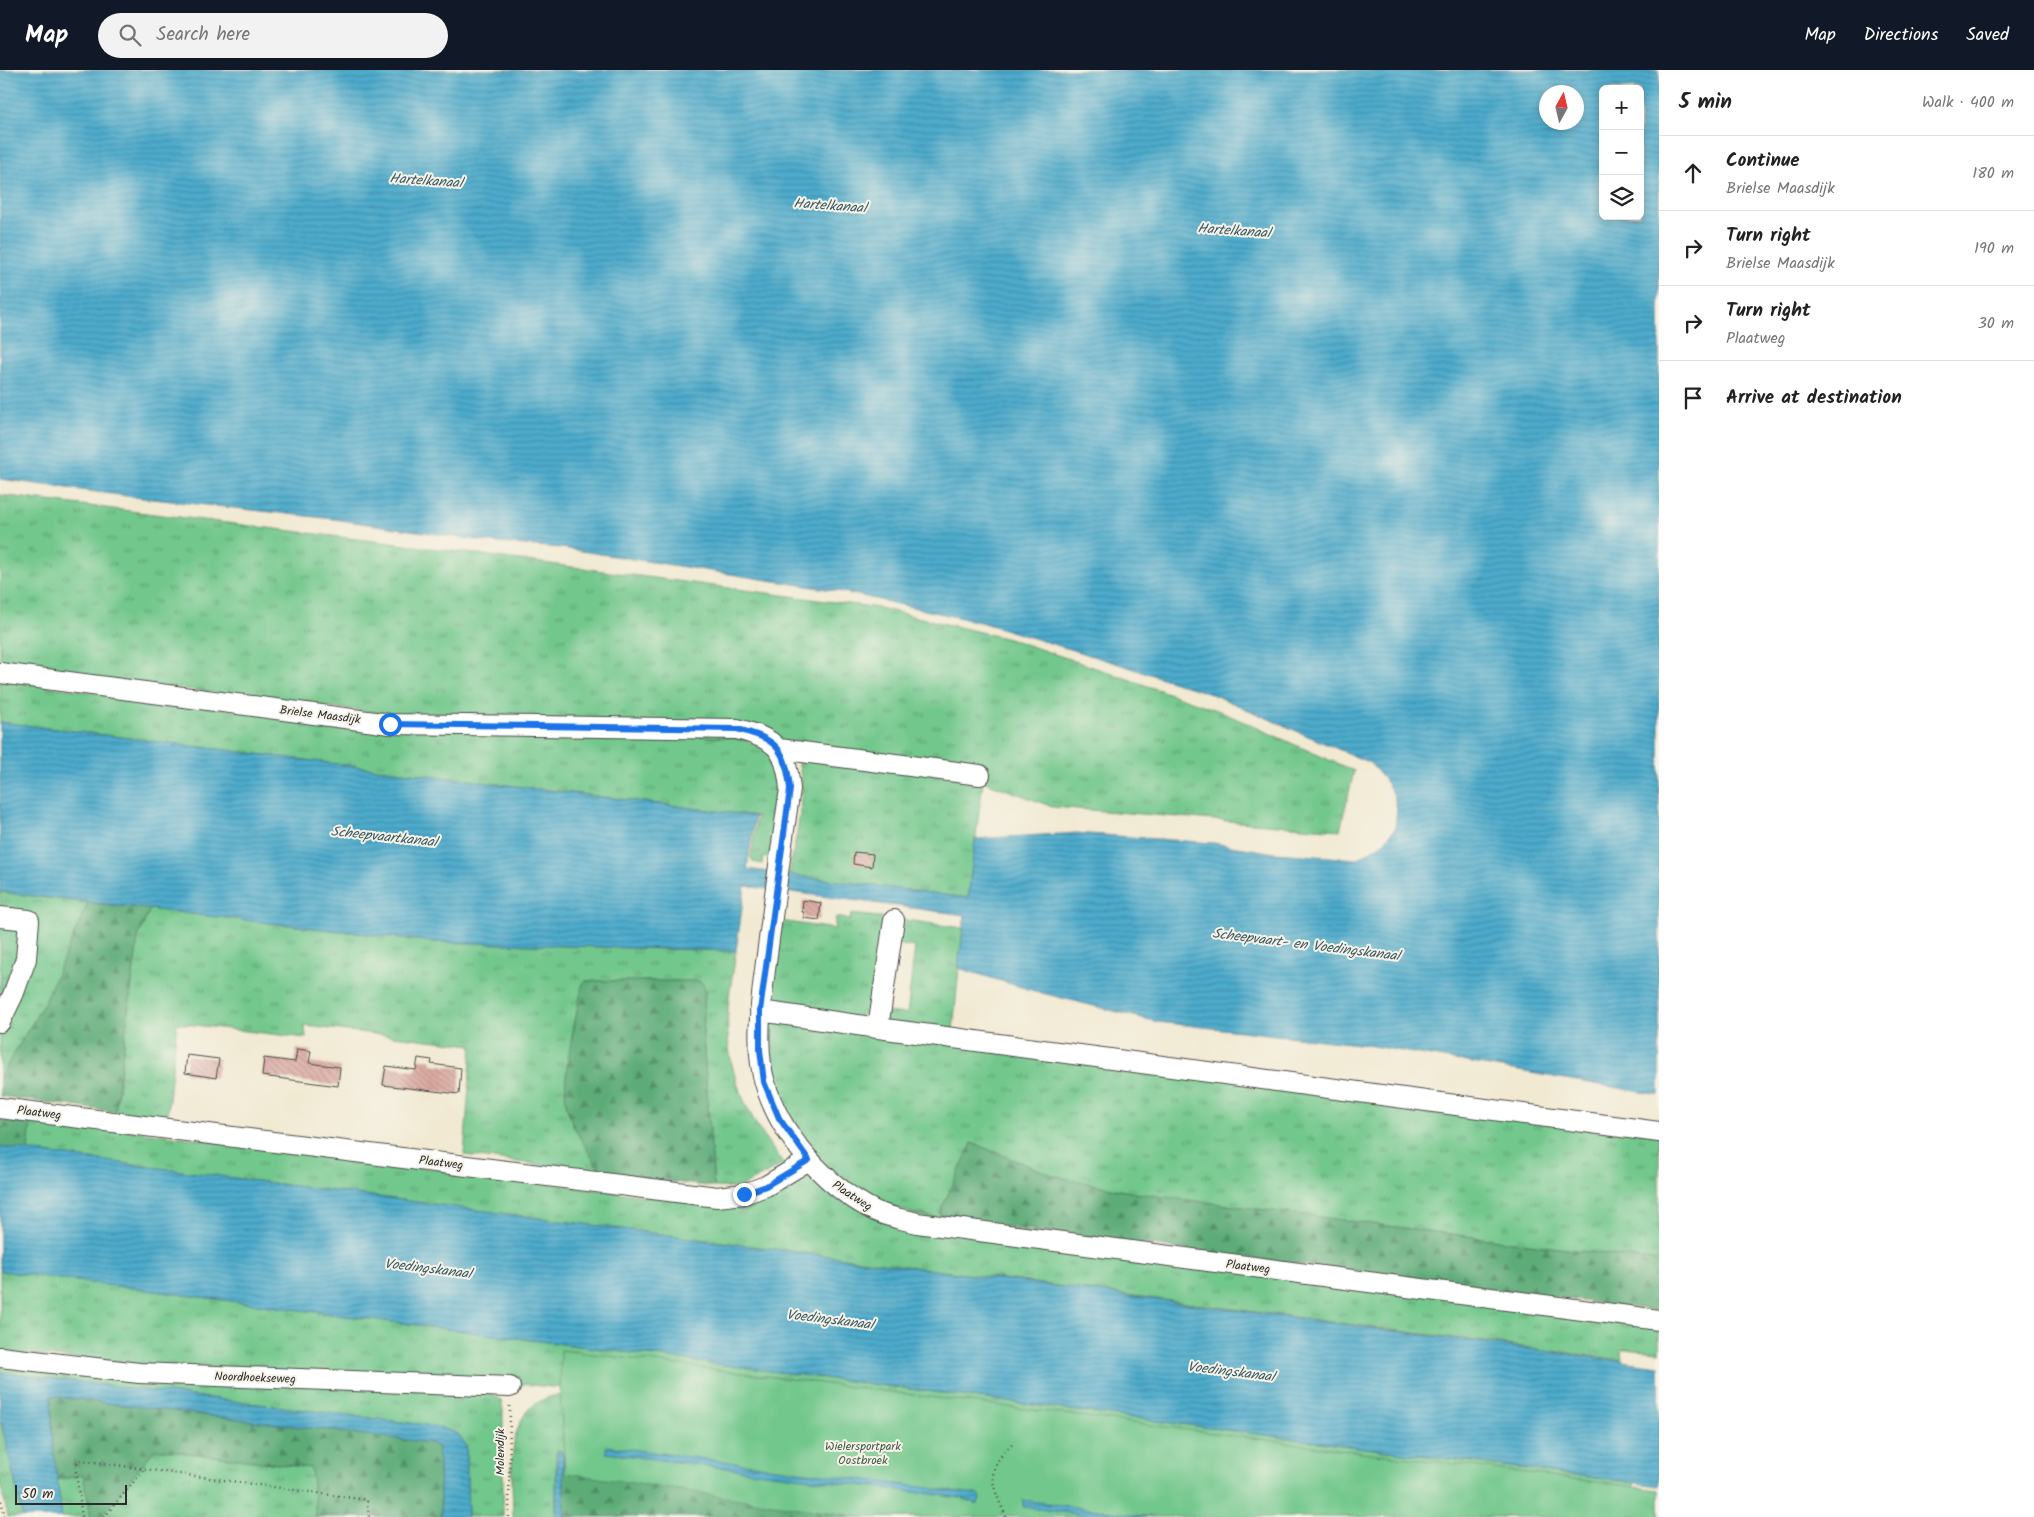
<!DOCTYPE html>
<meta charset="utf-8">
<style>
body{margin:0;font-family:Kalam,sans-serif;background:#f2f2f2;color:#222}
.controls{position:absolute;right:15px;top:15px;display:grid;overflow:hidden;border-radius:8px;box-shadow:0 2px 8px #0003}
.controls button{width:45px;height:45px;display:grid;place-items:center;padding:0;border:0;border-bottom:1px solid #e0e0e0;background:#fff;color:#222;font:25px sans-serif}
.compass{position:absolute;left:1539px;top:15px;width:45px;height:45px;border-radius:50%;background:#fff;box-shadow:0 2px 8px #0003;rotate:8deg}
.scale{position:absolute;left:15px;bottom:12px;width:112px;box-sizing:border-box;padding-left:5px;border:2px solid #2b2b2b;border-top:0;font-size:14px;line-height:18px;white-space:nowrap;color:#2b2b2b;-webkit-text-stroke:4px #f7f3e8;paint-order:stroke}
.stop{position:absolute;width:15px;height:15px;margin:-11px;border:4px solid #1a73e8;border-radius:50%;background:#fff}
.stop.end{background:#1a73e8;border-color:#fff;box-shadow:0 1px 5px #0008}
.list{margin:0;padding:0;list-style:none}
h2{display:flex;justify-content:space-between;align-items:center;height:65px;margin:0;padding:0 20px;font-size:21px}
h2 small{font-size:16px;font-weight:400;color:#767676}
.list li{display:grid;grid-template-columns:32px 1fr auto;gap:15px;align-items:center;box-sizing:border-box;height:75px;padding:0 20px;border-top:1px solid #e0e0e0}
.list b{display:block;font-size:19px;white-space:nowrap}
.list p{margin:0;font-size:16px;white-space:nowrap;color:#767676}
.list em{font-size:16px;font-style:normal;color:#767676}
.icon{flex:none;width:28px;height:28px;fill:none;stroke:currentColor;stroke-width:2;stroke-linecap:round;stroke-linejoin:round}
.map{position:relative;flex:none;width:1659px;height:1447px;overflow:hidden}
header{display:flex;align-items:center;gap:30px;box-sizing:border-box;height:70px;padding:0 25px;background:#111827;color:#fff}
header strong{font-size:24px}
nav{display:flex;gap:28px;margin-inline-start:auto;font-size:18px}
.search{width:350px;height:45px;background:#f2f2f2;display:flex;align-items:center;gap:12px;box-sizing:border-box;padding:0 18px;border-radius:28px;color:#767676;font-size:19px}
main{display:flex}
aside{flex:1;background:#fff}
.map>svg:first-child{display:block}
.grass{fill:url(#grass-tufts);stroke:#4e795c}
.forest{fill:url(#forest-firs);stroke:#446c52}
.park{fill:#72c78c;stroke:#4e795c}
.water{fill:url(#water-rules);stroke:#3c6b7c;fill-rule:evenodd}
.building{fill:url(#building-back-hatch)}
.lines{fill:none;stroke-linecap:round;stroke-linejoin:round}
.minor-casing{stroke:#494844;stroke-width:22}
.path{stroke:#494844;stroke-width:2.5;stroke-dasharray:1 4;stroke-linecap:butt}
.minor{stroke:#fff;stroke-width:20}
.route{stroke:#1a73e8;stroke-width:6}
.labels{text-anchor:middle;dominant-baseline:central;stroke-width:4;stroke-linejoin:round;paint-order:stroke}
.street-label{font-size:12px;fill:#2b2b2b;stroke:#f7f3e8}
.park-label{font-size:12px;fill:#405a48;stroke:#f7f3e8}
.water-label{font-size:14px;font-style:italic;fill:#375863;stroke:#f7f3e8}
</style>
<header>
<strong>Map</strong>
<div class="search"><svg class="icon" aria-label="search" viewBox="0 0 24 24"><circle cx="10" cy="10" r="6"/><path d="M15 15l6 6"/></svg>Search here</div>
<nav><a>Map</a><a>Directions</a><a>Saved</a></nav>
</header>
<main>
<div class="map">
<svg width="1659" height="1447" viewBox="0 0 1659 1447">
<defs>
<pattern id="grass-tufts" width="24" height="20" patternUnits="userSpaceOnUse" patternTransform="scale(1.25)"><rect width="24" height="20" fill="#72c78c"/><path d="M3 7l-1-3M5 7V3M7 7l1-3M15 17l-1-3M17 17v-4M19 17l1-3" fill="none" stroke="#5ea273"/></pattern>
<pattern id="forest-firs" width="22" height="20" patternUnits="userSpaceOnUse" patternTransform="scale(1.25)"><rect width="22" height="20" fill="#5dac78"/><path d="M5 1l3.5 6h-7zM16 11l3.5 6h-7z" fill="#4d8c63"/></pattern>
<pattern id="water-rules" width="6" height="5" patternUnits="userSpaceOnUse" patternTransform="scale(1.25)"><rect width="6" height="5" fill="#4dabcc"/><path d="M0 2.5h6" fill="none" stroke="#408ba6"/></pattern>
<pattern id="building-back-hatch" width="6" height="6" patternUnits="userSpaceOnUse" patternTransform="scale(1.25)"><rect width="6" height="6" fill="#daa79f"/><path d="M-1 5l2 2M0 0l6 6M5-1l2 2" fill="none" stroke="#b18882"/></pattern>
</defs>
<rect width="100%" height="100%" fill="#f7f3e8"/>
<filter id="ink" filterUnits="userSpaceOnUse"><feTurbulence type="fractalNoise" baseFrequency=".02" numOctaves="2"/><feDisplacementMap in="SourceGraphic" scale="10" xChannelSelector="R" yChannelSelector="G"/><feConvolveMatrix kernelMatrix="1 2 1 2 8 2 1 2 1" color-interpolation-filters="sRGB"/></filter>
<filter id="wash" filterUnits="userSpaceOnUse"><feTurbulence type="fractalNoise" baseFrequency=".0096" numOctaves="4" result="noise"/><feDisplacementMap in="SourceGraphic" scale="20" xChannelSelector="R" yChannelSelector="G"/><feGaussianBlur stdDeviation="1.12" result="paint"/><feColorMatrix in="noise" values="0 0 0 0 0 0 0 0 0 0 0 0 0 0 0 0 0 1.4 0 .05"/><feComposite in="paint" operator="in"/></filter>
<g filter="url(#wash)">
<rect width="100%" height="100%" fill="#f1e9d2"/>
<path class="grass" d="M 0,425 L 438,479 L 879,538 L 1013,570 L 1093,597 L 1217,640 L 1354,701 L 1340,760 L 1053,737 L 983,711 L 968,828 L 789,805 C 794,774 808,722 798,693 L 802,685 L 982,711 L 989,700 L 781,673 L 779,671 L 444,651 L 0,596 Z
M 0,610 L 246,642 L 739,668 L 765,678 L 783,705 L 776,790 L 763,787 L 762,794 L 753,792 L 751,787 L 757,746 L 0,652 Z
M 0,822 L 88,833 L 43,935 L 0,1007 Z
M 150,839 L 436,872 L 736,881 C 734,900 729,919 728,938 C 724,1002 746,1045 784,1094 L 739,1118 L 714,1117 L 703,967 L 705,919 L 699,911 L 585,911 L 582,916 C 577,945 560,1012 567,1038 C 574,1061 590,1082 601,1103 L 464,1085 L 472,975 L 305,956 L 306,968 L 177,953 L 167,1048 L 115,1042 L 138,867 Z
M 851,844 L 889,848 L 878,930 L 859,949 L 776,937 L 771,929 L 781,851 L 834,859 L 836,847 L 850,850 Z
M 898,849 L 963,858 L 953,960 L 885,953 L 886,942 L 907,944 L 915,877 L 895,874 Z
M 776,950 L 1659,1065 L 1659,1191 L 1134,1123 L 1055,1106 L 972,1073 L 940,1145 L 963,1151 C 935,1147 908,1144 881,1133 C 824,1111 781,1047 769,989 C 767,978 768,966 767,954 Z
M 31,1048 L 717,1135 L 741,1135 L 797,1109 C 819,1105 835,1122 851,1135 L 1659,1256 L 1659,1282 L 1623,1279 L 1621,1281 L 1622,1290 L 28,1081 Z
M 0,1201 L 1635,1413 L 1634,1426 L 1659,1447 L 666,1322 L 552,1317 L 500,1312 L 235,1303 L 0,1282 Z
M 0,1291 L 492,1323 L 501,1331 L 503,1340 L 503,1447 L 468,1447 L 466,1375 L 457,1363 L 434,1356 L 0,1302 Z
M 564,1324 L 602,1398 L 563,1387 L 560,1380 L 556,1384 L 556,1447 L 513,1447 C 513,1400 500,1331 564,1324 Z
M 0,1347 L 23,1447 L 8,1447 L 0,1413 Z
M 155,1379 L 312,1398 L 316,1447 L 100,1447 Z
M 83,1405 L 91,1447 L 62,1447 L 57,1410 Z"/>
<path class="forest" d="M 88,833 L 150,839 L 138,867 L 115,1042 L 0,1026 L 0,1007 L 43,935 Z
M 585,911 L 699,911 L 703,914 L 705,919 L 703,967 L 714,1117 L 601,1103 C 590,1082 573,1061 567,1038 C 560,1012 577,945 582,916 Z
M 0,1043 L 31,1048 L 28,1081 L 0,1077 Z
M 972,1073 L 1055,1106 L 1134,1123 L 1659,1191 L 1659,1241 L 963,1151 L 939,1144 Z
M 51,1326 L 431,1373 L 438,1376 L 441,1447 L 316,1447 L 311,1398 L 155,1379 L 100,1447 L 91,1447 L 83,1405 L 57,1410 L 53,1375 Z
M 563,1387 L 602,1398 L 921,1447 L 565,1447 Z"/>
<path class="park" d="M 561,1280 L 1659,1420 L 1659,1447 L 861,1447 L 565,1403 L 560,1320 Z"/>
<path class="water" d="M 0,0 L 1659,0 L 1659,1025 L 1367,975 L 1158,952 L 1038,922 L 958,898 L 965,845 L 745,816 L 736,881 L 436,872 L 0,822 L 0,652 L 755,746 L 747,799 L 968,828 L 975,769 L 1076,763 L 1213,773 L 1275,783 L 1357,789 L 1382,774 L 1395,759 L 1397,738 L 1393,723 L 1384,709 L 1370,693 L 1214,625 L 1122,595 L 984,553 L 839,521 L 562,478 L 499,473 L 334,449 L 134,427 L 0,409 ZM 1603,19 L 1640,19 L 1640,146 L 1603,146 ZM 1546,22 L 1576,22 L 1576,52 L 1546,52 Z
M 0,1077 L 1659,1296 L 1659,1416 L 0,1201 Z
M 0,1302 L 434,1356 L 457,1363 L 466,1375 L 468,1447 L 441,1447 L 438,1377 L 431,1373 L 51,1326 L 53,1375 L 62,1447 L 23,1447 L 0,1347 Z
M 606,1376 L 975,1424 L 979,1424 L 981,1428 L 977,1434 L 961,1428 L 606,1383 Z
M 557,1380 L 562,1382 L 563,1387 L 565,1447 L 556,1447 Z
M 1023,1430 L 1151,1447 L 1097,1447 L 1023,1437 Z"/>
<g id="blocks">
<path class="building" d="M 854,782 L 873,784 L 872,797 L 853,794 Z
M 803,830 L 821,833 L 819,850 L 804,848 L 804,842 L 802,842 Z
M 297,979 L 311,981 L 309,993 L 340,997 L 338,1016 L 262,1006 L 264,988 L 295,992 Z
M 187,985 L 219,989 L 216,1008 L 185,1003 Z
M 418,988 L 432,990 L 431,994 L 461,998 L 459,1024 L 383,1015 L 386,996 L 416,1000 Z"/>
</g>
</g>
<g filter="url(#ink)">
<use href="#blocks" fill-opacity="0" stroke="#494844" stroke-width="1"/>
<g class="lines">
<defs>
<path id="minor" d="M 0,603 L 390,654 L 737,659 C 776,669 786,678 790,719 C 782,772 775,824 768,877 C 763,917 753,974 765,1013 C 780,1066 825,1115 873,1140 C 886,1147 903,1149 917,1153 L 1659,1250
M 779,679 L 980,705
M 0,847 L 29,850 L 26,889 L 13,925 L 0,952
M 760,941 L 878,958 L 894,850
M 878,958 L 1659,1062
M 0,1038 L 717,1127 L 744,1124 L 766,1116 L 809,1090
M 0,1287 L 139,1303 L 510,1317"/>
</defs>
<use href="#minor" class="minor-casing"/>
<path class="path" d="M 0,1426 L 5,1447
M 82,1447 L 75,1395 L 80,1390 L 367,1430 L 369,1447
M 104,1447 L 145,1399
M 509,1447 L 510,1333
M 1006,1447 C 991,1412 984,1401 1013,1373"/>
<use href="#minor" class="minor"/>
</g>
</g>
<g class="lines" filter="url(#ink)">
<path class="route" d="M 390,654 L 737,659 C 776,669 786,678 790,719 L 760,941 L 760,980 L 764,1012 L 779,1048 L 809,1090 L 766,1116 L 744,1124"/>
</g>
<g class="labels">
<g class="street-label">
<text transform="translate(320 645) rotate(7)">Brielse Maasdijk</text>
<text transform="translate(39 1043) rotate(7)">Plaatweg</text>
<text transform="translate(441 1093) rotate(7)">Plaatweg</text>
<text transform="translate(852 1126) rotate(33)">Plaatweg</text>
<text transform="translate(1248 1197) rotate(7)">Plaatweg</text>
<text transform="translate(255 1308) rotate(2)">Noordhoekseweg</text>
<text transform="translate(500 1382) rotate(-90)">Molendijk</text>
</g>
<g class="park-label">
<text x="863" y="1376">Wielersportpark<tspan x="863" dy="14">Oostbroek</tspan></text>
</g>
<g class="water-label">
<text transform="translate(426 111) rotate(4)">Hartelkanaal</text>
<text transform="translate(830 136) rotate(4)">Hartelkanaal</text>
<text transform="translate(1234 161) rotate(4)">Hartelkanaal</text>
<text transform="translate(384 767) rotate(6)">Scheepvaartkanaal</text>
<text transform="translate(1306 875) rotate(7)">Scheepvaart- en Voedingskanaal</text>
<text transform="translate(428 1199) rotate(7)">Voedingskanaal</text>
<text transform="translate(830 1250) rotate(7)">Voedingskanaal</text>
<text transform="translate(1231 1302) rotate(7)">Voedingskanaal</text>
</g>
</g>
</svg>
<div class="controls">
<button>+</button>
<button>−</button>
<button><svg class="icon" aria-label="layers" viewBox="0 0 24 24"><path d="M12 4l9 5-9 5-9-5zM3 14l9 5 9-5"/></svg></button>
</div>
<svg class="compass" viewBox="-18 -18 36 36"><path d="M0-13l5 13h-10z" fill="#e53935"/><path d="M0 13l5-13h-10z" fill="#767676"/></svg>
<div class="scale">50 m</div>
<div class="stop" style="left:390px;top:654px"></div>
<div class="stop end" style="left:744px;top:1124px"></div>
</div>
<aside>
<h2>5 min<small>Walk · 400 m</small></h2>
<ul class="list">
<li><svg class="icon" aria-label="ahead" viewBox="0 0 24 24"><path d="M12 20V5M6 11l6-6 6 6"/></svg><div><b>Continue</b><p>Brielse Maasdijk</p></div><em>180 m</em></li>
<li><svg class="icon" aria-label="right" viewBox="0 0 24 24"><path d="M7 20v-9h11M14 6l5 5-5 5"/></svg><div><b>Turn right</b><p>Brielse Maasdijk</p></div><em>190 m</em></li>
<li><svg class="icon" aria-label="right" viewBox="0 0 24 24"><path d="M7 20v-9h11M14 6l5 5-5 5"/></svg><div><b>Turn right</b><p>Plaatweg</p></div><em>30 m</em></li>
<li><svg class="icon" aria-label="arrive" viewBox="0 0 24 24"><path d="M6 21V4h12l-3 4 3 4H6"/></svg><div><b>Arrive at destination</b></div></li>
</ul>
</aside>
</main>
